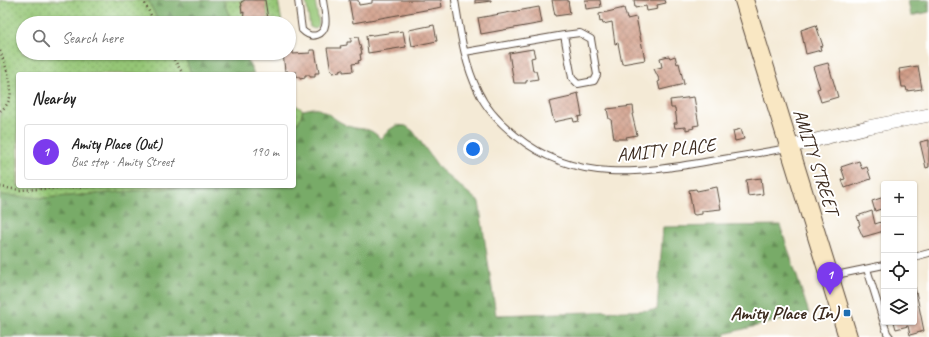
<!DOCTYPE html>
<meta charset="utf-8">
<style>
body{margin:0;font-family:Caveat,sans-serif;background:#f6f6f6;color:#222}
.controls{position:absolute;right:12px;bottom:12px;display:grid;overflow:hidden;border-radius:4px;box-shadow:0 1px 3px #0004}
.controls button{width:36px;height:36px;display:grid;place-items:center;padding:0;border:0;border-bottom:1px solid #e0e0e0;background:#fff;color:#222;font:20px sans-serif}
.you{position:absolute;left:473px;top:149px;width:14px;height:14px;margin:-10px;border:3px solid #fff;border-radius:50%;background:#1a73e8;box-shadow:0 0 0 6px #1a73e833}
.badge{display:grid;place-items:center;width:26px;height:26px;border-radius:50%;background:#7c3aed;color:#fff;font-size:13px;font-weight:700}
.pin{position:absolute;translate:-50% -33px;filter:drop-shadow(0 1px 2px #0008)}
.pin::after{content:'';position:absolute;top:21px;width:14px;height:12px;background:inherit;clip-path:polygon(0 0,100% 0,50% 100%)}
.list{margin:0;padding:0;list-style:none}
h2{display:flex;justify-content:space-between;align-items:center;height:52px;margin:0;padding:0 16px;font-size:17px}
h2 small{font-size:13px;font-weight:400;color:#767676}
.list li{display:grid;grid-template-columns:26px 1fr auto;gap:12px;align-items:center;box-sizing:border-box;height:56px;margin:0 8px 8px;padding:0 8px;border:1px solid #e0e0e0;border-radius:4px}
.list b{display:block;font-size:15px;white-space:nowrap}
.list p{margin:0;font-size:13px;white-space:nowrap;color:#767676}
.list em{font-size:13px;font-style:normal;color:#767676}
.icon{flex:none;width:22px;height:22px;fill:none;stroke:currentColor;stroke-width:2;stroke-linecap:round;stroke-linejoin:round}
.map{position:relative;flex:none;width:929px;height:337px;overflow:hidden}
.search{position:absolute;background:#fff;box-shadow:0 1px 3px #0004;left:16px;top:16px;width:280px;height:44px;display:flex;align-items:center;gap:10px;box-sizing:border-box;padding:0 14px;border-radius:22px;color:#767676;font-size:15px}
.panel{position:absolute;background:#fff;box-shadow:0 1px 3px #0004;left:16px;top:72px;width:280px;height:116px;border-radius:4px}
.map>svg:first-child{display:block}
.grass{fill:url(#grass-dots);stroke:#68784a}
.forest{fill:url(#forest-firs);stroke:#5a6a42}
.garden{fill:#95c676;stroke:#68784a}
.building{fill:url(#building-cross-hatch)}
.lines{fill:none;stroke-linecap:round;stroke-linejoin:round}
.service-casing{stroke:#57473a;stroke-width:8}
.minor-casing{stroke:#57473a;stroke-width:14}
.secondary-casing{stroke:#57473a;stroke-width:20}
.path{stroke:#57473a;stroke-width:2.5;stroke-dasharray:1 3;stroke-linecap:butt}
.service{stroke:#fff;stroke-width:6}
.minor{stroke:#fff;stroke-width:13}
.secondary{stroke:#f9e7c3;stroke-width:18}
.poi-dot{fill:#1f6fb2;stroke:#fff;stroke-width:1.5}
.labels{text-anchor:middle;dominant-baseline:central;stroke-width:4;stroke-linejoin:round;paint-order:stroke}
.street-label{font-size:19px;fill:#3b2a1e;stroke:#fff}
.poi-label{font-size:19px;font-weight:bold;fill:#3b2a1e;stroke:#fff;text-anchor:end}
</style>
<div class="map">
<svg width="929" height="337" viewBox="0 0 929 337">
<defs>
<pattern id="grass-dots" width="8" height="8" patternUnits="userSpaceOnUse"><rect width="8" height="8" fill="#95c676"/><path d="M2 2h.1M6 6h.1" fill="none" stroke="#7ba160" stroke-width="1.8" stroke-linecap="round"/></pattern>
<pattern id="forest-firs" width="22" height="20" patternUnits="userSpaceOnUse"><rect width="22" height="20" fill="#78ab67"/><path d="M5 1l3.5 6h-7zM16 11l3.5 6h-7z" fill="#648b54"/></pattern>
<pattern id="building-cross-hatch" width="8" height="8" patternUnits="userSpaceOnUse"><rect width="8" height="8" fill="#ce9781"/><path d="M0 0l8 8M0 8l8-8" fill="none" stroke="#a87b69"/></pattern>
</defs>
<rect width="100%" height="100%" fill="#fff"/>
<filter id="ink" filterUnits="userSpaceOnUse"><feTurbulence type="fractalNoise" baseFrequency=".025" numOctaves="2"/><feDisplacementMap in="SourceGraphic" scale="8" xChannelSelector="R" yChannelSelector="G"/><feConvolveMatrix kernelMatrix="1 2 1 2 8 2 1 2 1" color-interpolation-filters="sRGB"/></filter>
<filter id="wash" filterUnits="userSpaceOnUse"><feTurbulence type="fractalNoise" baseFrequency=".012" numOctaves="4" result="noise"/><feDisplacementMap in="SourceGraphic" scale="16" xChannelSelector="R" yChannelSelector="G"/><feGaussianBlur stdDeviation="0.9" result="paint"/><feColorMatrix in="noise" values="0 0 0 0 0 0 0 0 0 0 0 0 0 0 0 0 0 1.4 0 .05"/><feComposite in="paint" operator="in"/></filter>
<g filter="url(#wash)">
<rect width="100%" height="100%" fill="#f4ead6"/>
<path class="grass" d="M 0,0 L 148,0 L 159,23 L 23,23 L 23,53 L 179,53 L 185,57 L 191,74 L 18,74 L 18,186 L 201,186 L 44,198 L 0,195 Z
M 223,0 L 245,0 L 242,2 L 242,12 L 244,12 L 244,17 L 239,18 L 239,23 L 232,23 Z
M 265,0 L 278,0 L 282,23 L 272,23 L 271,18 L 268,19 Z
M 294,104 L 303,110 L 299,122 L 294,124 Z"/>
<path class="forest" d="M 148,0 L 223,0 L 232,23 L 159,23 Z
M 908,0 L 929,0 L 929,12 L 911,16 Z
M 179,53 L 244,53 L 254,74 L 191,74 L 185,57 Z
M 313,108 C 325,109 333,119 344,124 C 361,133 366,123 381,139 L 389,130 L 397,125 L 406,126 L 413,131 L 440,169 L 479,202 L 496,315 L 657,310 L 663,227 L 780,225 L 809,313 L 724,334 L 725,337 L 0,337 L 0,195 L 44,198 L 201,186 L 294,186 L 294,124 L 299,122 L 303,110 Z"/>
<path class="garden" d="M 306,0 L 315,1 L 319,25 L 315,29 L 310,27 Z"/>
<g id="blocks">
<path class="building" d="M 245,0 L 265,0 L 268,19 L 271,18 L 272,23 L 243,22 L 244,12 L 242,13 L 241,6 L 242,6 L 241,2 Z
M 349,0 L 358,0 L 359,5 L 372,3 L 372,0 L 441,0 L 442,7 L 353,23 Z
M 475,0 L 491,0 L 491,1 L 475,3 Z
M 552,0 L 568,0 L 570,14 L 555,16 Z
M 585,0 L 600,0 L 601,7 L 586,9 Z
M 634,0 L 665,0 L 666,3 L 657,5 L 658,9 L 647,11 L 646,6 L 635,8 Z
M 539,7 L 542,23 L 481,34 L 478,18 Z
M 624,8 L 627,19 L 636,17 L 645,60 L 622,64 L 618,43 L 615,44 L 612,22 L 603,24 L 602,21 L 600,22 L 599,14 Z
M 434,25 L 437,41 L 412,46 L 409,30 Z
M 816,25 L 823,46 L 820,47 L 821,50 L 806,54 L 801,30 Z
M 403,31 L 406,47 L 368,53 L 366,36 Z
M 358,37 L 362,54 L 360,54 L 361,60 L 358,61 L 359,63 L 352,64 L 353,71 L 343,72 L 343,69 L 339,70 L 340,72 L 333,73 L 333,71 L 331,71 L 327,48 L 341,48 L 340,46 L 347,45 L 347,42 L 351,42 L 351,38 Z
M 533,49 L 535,57 L 531,58 L 533,71 L 536,71 L 538,79 L 526,81 L 526,83 L 514,83 L 509,53 Z
M 289,50 L 293,50 L 293,54 L 310,53 L 310,50 L 315,50 L 319,73 L 315,73 L 315,77 L 310,77 L 310,75 L 305,75 L 305,78 L 300,79 L 300,77 L 297,77 L 296,72 L 288,73 L 288,71 L 285,71 L 283,53 L 289,53 Z
M 669,56 L 670,58 L 675,56 L 677,64 L 679,63 L 684,84 L 660,90 L 658,82 L 660,81 L 654,69 L 662,67 L 660,58 Z
M 828,63 L 838,97 L 821,102 L 817,89 L 820,88 L 813,67 Z
M 918,66 L 922,89 L 907,91 L 906,87 L 902,87 L 899,69 Z
M 578,93 L 582,116 L 578,117 L 579,121 L 574,122 L 573,118 L 554,122 L 549,102 L 571,97 L 571,95 Z
M 694,97 L 699,125 L 693,126 L 694,128 L 686,130 L 686,127 L 675,128 L 674,123 L 677,123 L 675,108 L 671,108 L 670,100 Z
M 633,106 L 634,114 L 632,114 L 637,135 L 626,137 L 627,139 L 614,139 L 611,119 L 609,119 L 607,109 Z
M 741,129 L 744,139 L 735,141 L 733,131 Z
M 929,140 L 929,167 L 926,168 L 920,142 Z
M 859,161 L 862,169 L 867,167 L 871,179 L 845,188 L 842,180 L 845,179 L 841,167 Z
M 761,178 L 763,194 L 748,196 L 746,180 Z
M 717,187 L 721,209 L 702,211 L 702,214 L 695,215 L 693,214 L 689,190 L 696,189 L 697,191 Z
M 884,197 L 884,208 L 875,211 L 872,201 Z
M 872,211 L 875,224 L 884,221 L 884,231 L 863,237 L 858,226 L 860,225 L 857,216 Z
M 915,287 L 924,331 L 910,335 L 908,326 L 896,329 L 894,322 L 914,322 Z"/>
</g>
</g>
<g filter="url(#ink)">
<use href="#blocks" fill-opacity="0" stroke="#57473a" stroke-width="1"/>
<g class="lines">
<defs>
<path id="service" d="M 298,0 L 302,30 C 306,34 311,37 317,35 C 331,30 324,11 323,0
M 455,0 C 460,30 464,63 478,91 C 486,109 501,124 516,136 C 575,184 641,173 710,161 C 735,157 761,153 787,148
M 465,52 L 564,35 L 580,33 L 591,39 L 597,75 L 594,81 L 578,84 L 572,78 L 564,35
M 914,257 L 929,253
M 867,269 L 887,333 L 890,337
M 831,276 L 884,265"/>
<path id="minor" d="M 788,147 L 868,127 L 929,115"/>
<path id="secondary" d="M 744,0 L 848,337"/>
</defs>
<use href="#service" class="service-casing"/>
<use href="#minor" class="minor-casing"/>
<use href="#secondary" class="secondary-casing"/>
<path class="path" d="M 143,0 L 155,23
M 0,51 C 6,69 21,97 0,111
M 170,53 L 183,74
M 0,187 L 20,190 L 96,186"/>
<use href="#service" class="service"/>
<use href="#minor" class="minor"/>
<use href="#secondary" class="secondary"/>
</g>
</g>
<rect class="poi-dot" x="843" y="309" width="8" height="8" rx="2"/>
<g class="labels">
<g class="street-label">
<text transform="translate(666 150) rotate(-6)">AMITY PLACE</text>
<text transform="translate(816 162) rotate(72)">AMITY STREET</text>
</g>
<g class="poi-label">
<text x="839" y="313">Amity Place (In)</text>
</g>
</g>
</svg>
<div class="controls">
<button>+</button>
<button>−</button>
<button><svg class="icon" aria-label="locate" viewBox="0 0 24 24"><circle cx="12" cy="12" r="6"/><path d="M12 2v4M12 18v4M2 12h4M18 12h4"/></svg></button>
<button><svg class="icon" aria-label="layers" viewBox="0 0 24 24"><path d="M12 4l9 5-9 5-9-5zM3 14l9 5 9-5"/></svg></button>
</div>
<div class="you"></div>
<div class="pin badge" style="left:830px;top:295px">1</div>
<div class="search"><svg class="icon" aria-label="search" viewBox="0 0 24 24"><circle cx="10" cy="10" r="6"/><path d="M15 15l6 6"/></svg>Search here</div>
<section class="panel">
<h2>Nearby<small></small></h2>
<ul class="list">
<li><span class="badge">1</span><div><b>Amity Place (Out)</b><p>Bus stop · Amity Street</p></div><em>190 m</em></li>
</ul>
</section>
</div>
